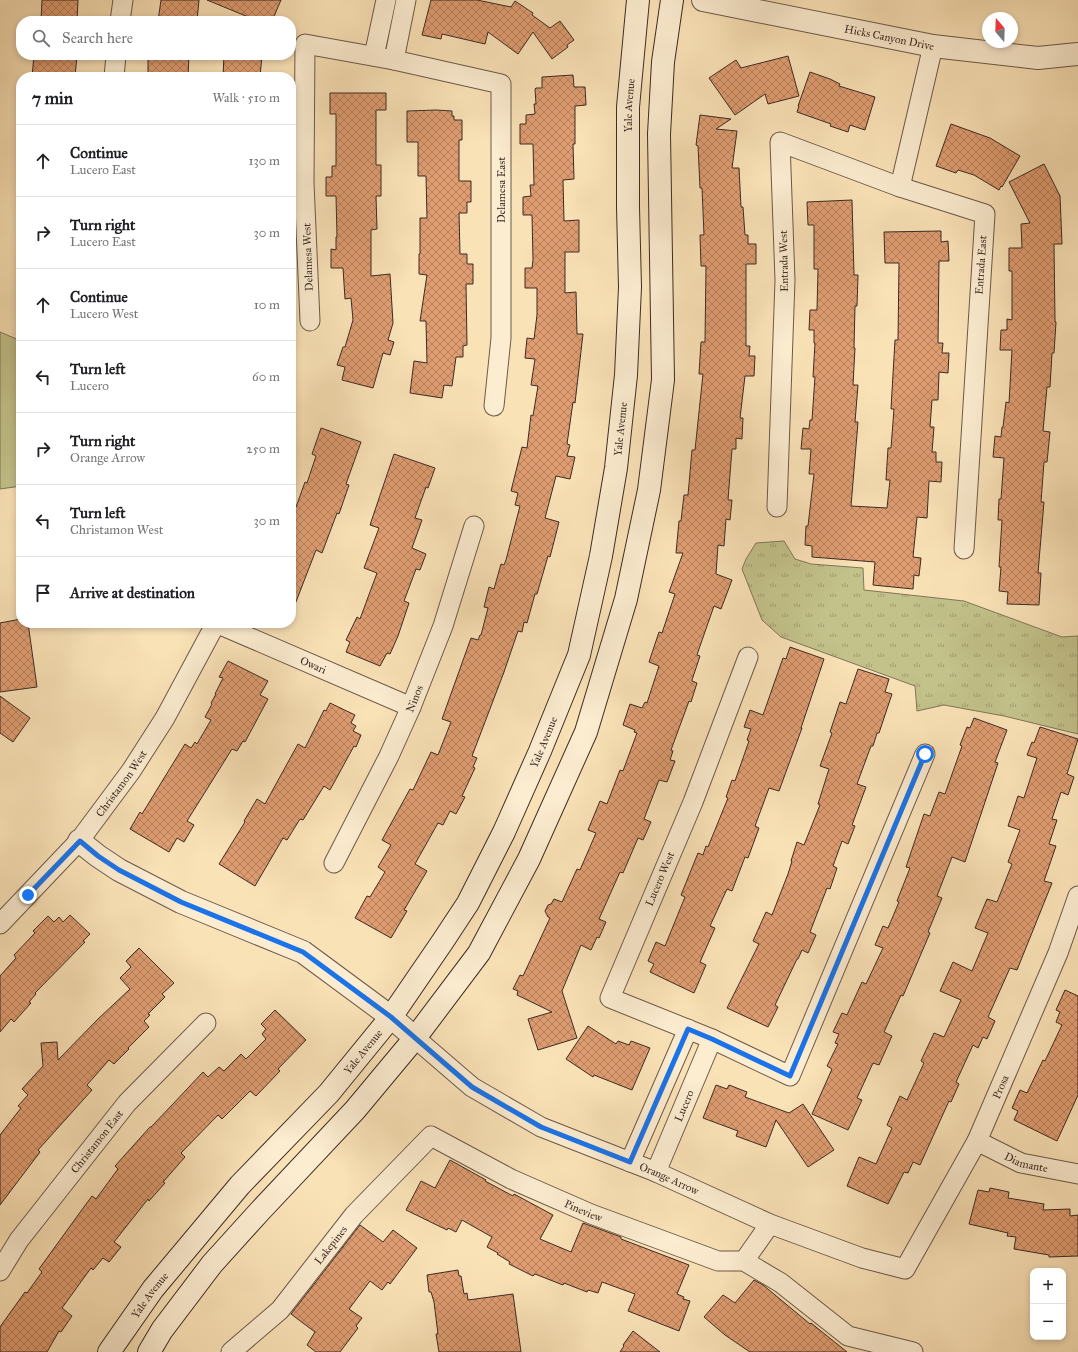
<!DOCTYPE html>
<meta charset="utf-8">
<style>
body{margin:0;font-family:"IM FELL Great Primer",serif;background:#f2f2f2;color:#202124}
.controls{position:absolute;right:12px;bottom:12px;display:grid;overflow:hidden;border-radius:8px;box-shadow:0 2px 6px #0003}
.controls button{width:36px;height:36px;display:grid;place-items:center;padding:0;border:0;border-bottom:1px solid #e0e0e0;background:#fff;color:#202124;font:20px sans-serif}
.compass{position:absolute;left:982px;top:12px;width:36px;height:36px;border-radius:50%;background:#fff;box-shadow:0 2px 6px #0003;rotate:341deg}
.stop{position:absolute;width:12px;height:12px;margin:-9px;border:3px solid #1a73e8;border-radius:50%;background:#fff}
.stop.end{background:#1a73e8;border-color:#fff;box-shadow:0 1px 4px #0008}
.list{margin:0;padding:0;list-style:none}
h2{display:flex;justify-content:space-between;align-items:center;height:52px;margin:0;padding:0 16px;font-size:17px}
h2 small{font-size:13px;font-weight:400;color:#757577}
.list li{display:grid;grid-template-columns:26px 1fr auto;gap:12px;align-items:center;box-sizing:border-box;height:72px;padding:0 16px;border-top:1px solid #e0e0e0}
.list b{display:block;font-size:15px;white-space:nowrap}
.list p{margin:0;font-size:13px;white-space:nowrap;color:#757577}
.list em{font-size:13px;font-style:normal;color:#757577}
.icon{flex:none;width:22px;height:22px;fill:none;stroke:currentColor;stroke-width:2;stroke-linecap:round;stroke-linejoin:round}
.map{position:relative;flex:none;width:1078px;height:1352px;overflow:hidden}
.search{position:absolute;background:#fff;box-shadow:0 2px 6px #0003;left:16px;top:16px;width:280px;height:44px;display:flex;align-items:center;gap:10px;box-sizing:border-box;padding:0 14px;border-radius:16px;color:#757577;font-size:15px}
.panel{position:absolute;background:#fff;box-shadow:0 2px 6px #0003;left:16px;top:72px;width:280px;height:556px;border-radius:16px}
.map>svg:first-child{display:block}
.grass{fill:url(#grass-tufts);stroke:#807658}
.garden{fill:#c3c28b;stroke:#807658}
.building{fill:url(#building-cross-hatch);stroke:#3c2b24}
.lines{fill:none;stroke-linecap:round;stroke-linejoin:round}
.minor-casing{stroke:#6c5949;stroke-width:21}
.tertiary-casing{stroke:#6c5949;stroke-width:24}
.secondary-casing{stroke:#3c2b24;stroke-width:24}
.minor{stroke:#fcecd0;stroke-width:19}
.tertiary{stroke:#fcecd0;stroke-width:22}
.secondary{stroke:#fcecd0;stroke-width:22}
.route{stroke:#1a73e8;stroke-width:5}
.labels{text-anchor:middle;dominant-baseline:central;stroke-width:3;stroke-linejoin:round;paint-order:stroke}
.street-label{font-size:11px;fill:#3c2b24;stroke:#fcecd0}
</style>
<div class="map">
<svg width="1078" height="1352" viewBox="0 0 1078 1352">
<defs>
<pattern id="grass-tufts" width="24" height="20" patternUnits="userSpaceOnUse"><rect width="24" height="20" fill="#c3c28b"/><path d="M3 7l-1-3M5 7V3M7 7l1-3M15 17l-1-3M17 17v-4M19 17l1-3" fill="none" stroke="#a09e71"/></pattern>
<pattern id="building-cross-hatch" width="8" height="8" patternUnits="userSpaceOnUse"><rect width="8" height="8" fill="#df9d71"/><path d="M0 0l8 8M0 8l8-8" fill="none" stroke="#b6805d"/></pattern>
</defs>
<rect width="100%" height="100%" fill="#fae2b7"/>
<filter id="stains"><feTurbulence type="fractalNoise" baseFrequency=".005" numOctaves="4"/><feColorMatrix values="0 0 0 0 .2 0 0 0 0 .09 0 0 0 0 .02 0 0 0 .5 -.17"/></filter>
<radialGradient id="worn" r=".72"><stop offset=".6" stop-color="#630" stop-opacity="0"/><stop offset="1" stop-color="#630" stop-opacity=".3"/></radialGradient>
<path class="grass" d="M 784,541 L 795,559 L 811,564 L 863,568 L 864,590 L 964,601 L 1062,637 L 1078,636 L 1078,734 L 1004,716 L 944,705 L 917,711 L 915,686 L 781,637 L 762,620 L 742,569 L 746,559 L 756,543 Z"/>
<path class="garden" d="M 0,332 L 21,341 L 21,486 L 0,489 Z"/>
<path class="building" d="M 42,0 L 78,0 L 77,21 L 41,21 Z
M 161,0 L 199,0 L 197,21 L 158,21 Z
M 207,0 L 281,0 L 272,21 L 258,21 Z
M 431,0 L 477,0 L 511,7 L 515,1 L 533,13 L 532,15 L 550,28 L 560,21 L 574,40 L 567,45 L 568,47 L 552,59 L 533,32 L 518,54 L 488,32 L 485,44 L 442,34 L 441,39 L 422,35 Z
M 34,55 L 77,55 L 75,77 L 32,77 Z
M 157,55 L 189,55 L 188,77 L 148,77 L 148,57 L 157,57 Z
M 224,55 L 262,55 L 260,77 L 223,77 Z
M 788,56 L 799,96 L 768,104 L 765,94 L 735,115 L 709,78 L 736,60 L 741,68 Z
M 810,72 L 830,79 L 840,84 L 839,86 L 875,97 L 865,130 L 850,125 L 848,132 L 830,126 L 831,124 L 797,112 L 799,106 L 798,106 Z
M 573,75 L 574,87 L 585,87 L 586,105 L 575,106 L 575,144 L 573,144 L 574,179 L 563,180 L 564,221 L 579,220 L 579,252 L 565,252 L 565,293 L 576,292 L 577,334 L 583,334 L 575,403 L 573,402 L 567,444 L 570,445 L 567,456 L 575,457 L 570,479 L 556,476 L 545,518 L 559,522 L 550,557 L 548,556 L 537,594 L 535,594 L 527,623 L 524,622 L 522,632 L 518,631 L 504,672 L 472,756 L 477,758 L 473,767 L 475,768 L 462,796 L 465,797 L 456,814 L 450,811 L 443,825 L 438,823 L 415,864 L 427,871 L 404,910 L 407,911 L 391,938 L 355,918 L 367,896 L 370,897 L 385,872 L 378,867 L 391,845 L 382,840 L 410,789 L 413,790 L 431,752 L 438,755 L 451,722 L 442,719 L 471,638 L 478,640 L 480,635 L 481,635 L 488,608 L 484,607 L 489,587 L 494,589 L 501,564 L 504,565 L 506,560 L 520,506 L 515,505 L 518,493 L 511,491 L 522,447 L 527,448 L 531,415 L 533,416 L 538,386 L 531,385 L 535,359 L 525,358 L 527,338 L 534,339 L 537,315 L 537,288 L 525,288 L 525,268 L 532,268 L 533,260 L 532,215 L 523,215 L 523,197 L 531,196 L 530,185 L 534,185 L 533,144 L 520,144 L 520,124 L 526,124 L 526,115 L 535,114 L 534,104 L 536,104 L 535,89 L 536,88 L 542,88 L 542,77 Z
M 330,93 L 386,93 L 386,110 L 376,110 L 376,165 L 381,165 L 381,196 L 376,196 L 377,229 L 371,230 L 371,276 L 390,274 L 393,323 L 388,340 L 394,342 L 390,355 L 383,353 L 373,388 L 342,380 L 345,367 L 337,365 L 343,347 L 345,347 L 353,320 L 351,298 L 345,299 L 343,268 L 331,268 L 331,249 L 336,250 L 336,237 L 337,237 L 336,196 L 326,196 L 326,177 L 332,177 L 332,166 L 336,166 L 336,114 L 330,114 Z
M 436,110 L 452,111 L 452,116 L 454,116 L 454,120 L 462,120 L 462,140 L 459,140 L 459,181 L 471,181 L 471,202 L 467,202 L 467,213 L 459,213 L 460,254 L 467,254 L 467,264 L 473,264 L 473,284 L 466,284 L 467,345 L 463,346 L 463,357 L 456,357 L 452,386 L 444,385 L 442,398 L 410,393 L 414,361 L 427,363 L 426,321 L 420,321 L 427,275 L 419,274 L 419,254 L 420,254 L 420,218 L 427,218 L 426,176 L 418,176 L 418,142 L 407,142 L 407,111 Z
M 700,115 L 731,119 L 716,129 L 737,131 L 732,168 L 739,168 L 741,207 L 743,207 L 745,235 L 748,235 L 748,244 L 756,244 L 756,264 L 746,264 L 746,346 L 750,346 L 749,356 L 755,356 L 754,376 L 745,376 L 740,418 L 743,418 L 742,439 L 736,438 L 736,449 L 732,449 L 728,500 L 732,500 L 730,520 L 726,519 L 724,546 L 718,545 L 716,574 L 732,580 L 721,609 L 714,606 L 700,646 L 697,655 L 700,656 L 692,680 L 692,681 L 697,683 L 691,702 L 689,701 L 671,750 L 673,751 L 670,760 L 675,761 L 667,782 L 659,780 L 644,819 L 651,822 L 643,840 L 638,838 L 623,873 L 620,872 L 599,919 L 606,922 L 599,938 L 597,937 L 591,950 L 581,945 L 562,991 L 577,1038 L 538,1050 L 528,1019 L 552,1012 L 517,995 L 518,991 L 513,989 L 520,975 L 523,976 L 550,918 L 548,917 L 545,911 L 548,905 L 551,904 L 554,899 L 562,902 L 577,869 L 580,870 L 596,833 L 588,830 L 600,801 L 607,804 L 620,770 L 623,771 L 637,733 L 634,732 L 635,730 L 623,725 L 630,704 L 642,708 L 645,702 L 647,703 L 659,666 L 649,662 L 659,632 L 662,633 L 675,594 L 669,592 L 683,553 L 676,553 L 679,521 L 681,521 L 684,495 L 688,495 L 692,450 L 695,450 L 703,374 L 699,374 L 701,342 L 705,342 L 706,266 L 701,266 L 700,235 L 704,235 L 702,188 L 700,188 L 698,146 L 696,145 Z
M 951,124 L 990,138 L 1020,156 L 1002,187 L 1001,186 L 999,190 L 974,175 L 958,170 L 956,173 L 936,166 Z
M 1044,164 L 1060,196 L 1062,244 L 1054,244 L 1055,321 L 1056,322 L 1054,353 L 1052,353 L 1050,387 L 1047,387 L 1043,431 L 1050,432 L 1047,462 L 1044,462 L 1041,502 L 1044,502 L 1038,573 L 1041,573 L 1039,605 L 1007,604 L 1008,592 L 999,591 L 1001,567 L 999,567 L 1002,520 L 998,520 L 999,499 L 1001,499 L 1004,458 L 993,457 L 995,436 L 1001,437 L 1002,427 L 1003,427 L 1006,402 L 1009,403 L 1012,350 L 1000,350 L 1001,330 L 1007,330 L 1007,319 L 1012,320 L 1012,271 L 1009,271 L 1009,248 L 1022,248 L 1021,224 L 1030,223 L 1009,182 Z
M 852,200 L 854,275 L 858,275 L 857,306 L 855,306 L 854,348 L 855,348 L 853,385 L 858,385 L 855,422 L 858,422 L 851,506 L 887,508 L 890,480 L 886,480 L 888,448 L 891,448 L 894,409 L 891,409 L 895,340 L 898,340 L 899,263 L 885,263 L 884,232 L 941,231 L 941,242 L 948,241 L 949,261 L 939,261 L 938,343 L 943,343 L 942,353 L 949,353 L 948,373 L 939,372 L 938,400 L 932,400 L 930,427 L 934,427 L 932,452 L 936,452 L 936,462 L 942,462 L 941,482 L 929,481 L 927,518 L 917,517 L 913,557 L 921,558 L 919,576 L 914,575 L 913,589 L 873,585 L 875,562 L 812,557 L 812,546 L 805,545 L 806,526 L 808,526 L 814,474 L 809,474 L 811,449 L 801,449 L 803,428 L 809,429 L 810,420 L 812,420 L 815,377 L 813,377 L 815,343 L 814,343 L 814,330 L 809,330 L 810,310 L 817,310 L 818,269 L 814,269 L 814,225 L 808,225 L 807,202 Z
M 321,428 L 361,442 L 346,484 L 349,485 L 339,514 L 337,513 L 322,553 L 316,550 L 292,612 L 291,612 L 291,521 L 305,482 L 307,483 L 316,456 L 312,454 Z
M 394,454 L 435,468 L 428,488 L 426,487 L 415,518 L 422,520 L 412,548 L 426,554 L 420,570 L 416,569 L 404,601 L 409,603 L 398,636 L 390,654 L 387,653 L 380,666 L 346,652 L 350,642 L 346,640 L 357,617 L 360,619 L 377,573 L 364,568 L 379,528 L 370,525 Z
M 21,619 L 21,623 L 28,623 L 37,687 L 0,692 L 0,623 Z
M 790,647 L 824,659 L 801,728 L 802,728 L 779,791 L 769,788 L 755,826 L 759,828 L 748,858 L 745,857 L 732,891 L 727,889 L 710,926 L 715,928 L 700,962 L 706,965 L 694,993 L 650,972 L 654,964 L 648,961 L 656,942 L 665,946 L 685,897 L 681,895 L 698,853 L 703,855 L 706,846 L 708,847 L 728,798 L 726,797 L 732,780 L 735,781 L 749,741 L 747,740 L 751,729 L 744,727 L 750,710 L 763,715 L 783,658 L 786,659 Z
M 228,661 L 268,681 L 260,695 L 268,699 L 245,742 L 243,741 L 237,751 L 232,749 L 187,821 L 194,825 L 184,842 L 177,838 L 169,852 L 130,829 L 140,812 L 142,814 L 185,744 L 191,748 L 195,742 L 197,744 L 211,720 L 205,717 L 212,704 L 211,703 L 216,694 L 215,694 L 223,678 L 219,677 Z
M 858,669 L 889,679 L 885,692 L 892,694 L 879,733 L 877,733 L 873,746 L 871,746 L 857,784 L 866,787 L 852,825 L 855,826 L 848,844 L 842,841 L 833,866 L 837,868 L 830,889 L 827,888 L 810,932 L 816,935 L 808,953 L 802,950 L 798,959 L 797,959 L 775,1005 L 778,1007 L 768,1027 L 727,1008 L 759,944 L 753,941 L 766,912 L 772,915 L 788,874 L 792,861 L 791,861 L 797,842 L 804,845 L 820,805 L 818,804 L 829,769 L 820,766 L 832,733 L 830,732 L 840,702 L 846,704 Z
M 0,696 L 30,718 L 13,742 L 0,733 Z
M 330,703 L 355,715 L 351,723 L 356,726 L 353,731 L 361,735 L 356,747 L 354,746 L 330,790 L 324,786 L 303,820 L 300,819 L 287,840 L 283,838 L 255,886 L 219,864 L 245,822 L 244,821 L 257,799 L 265,804 L 298,744 L 305,748 L 324,710 L 326,711 Z
M 974,718 L 1007,730 L 995,762 L 998,763 L 965,862 L 952,857 L 937,896 L 942,898 L 928,932 L 930,933 L 903,996 L 901,995 L 884,1032 L 892,1036 L 879,1065 L 873,1063 L 857,1098 L 862,1100 L 848,1130 L 812,1114 L 832,1069 L 827,1066 L 838,1044 L 835,1043 L 839,1034 L 833,1032 L 842,1013 L 847,1015 L 862,982 L 866,984 L 883,948 L 875,945 L 883,926 L 888,928 L 899,902 L 897,901 L 910,868 L 906,867 L 924,814 L 930,816 L 939,792 L 945,794 L 962,746 L 960,745 L 967,727 L 970,728 Z
M 1040,727 L 1078,739 L 1067,774 L 1074,777 L 1068,795 L 1061,792 L 1052,819 L 1057,820 L 1049,844 L 1056,846 L 1044,881 L 1052,883 L 1017,970 L 1010,968 L 988,1017 L 995,1021 L 987,1039 L 983,1037 L 978,1048 L 973,1045 L 956,1082 L 959,1084 L 951,1102 L 949,1101 L 920,1165 L 913,1162 L 908,1173 L 904,1172 L 888,1204 L 847,1186 L 859,1157 L 876,1164 L 892,1128 L 887,1125 L 900,1096 L 907,1100 L 924,1063 L 921,1061 L 934,1033 L 944,1037 L 961,1000 L 940,991 L 953,962 L 972,971 L 988,933 L 975,928 L 987,899 L 997,902 L 1012,864 L 1008,862 L 1020,830 L 1008,826 L 1018,796 L 1024,798 L 1037,758 L 1027,755 L 1032,742 L 1034,743 Z
M 70,915 L 90,934 L 83,941 L 85,942 L 35,993 L 36,994 L 29,1002 L 31,1003 L 14,1022 L 11,1019 L 0,1032 L 0,976 L 16,958 L 14,955 L 35,933 L 33,931 L 48,916 L 54,922 L 59,917 L 63,922 Z
M 139,948 L 174,983 L 162,994 L 165,997 L 148,1014 L 150,1015 L 144,1021 L 149,1027 L 128,1048 L 129,1049 L 114,1064 L 109,1060 L 87,1085 L 92,1090 L 38,1150 L 40,1152 L 0,1205 L 0,1135 L 21,1108 L 18,1106 L 28,1095 L 22,1089 L 43,1066 L 41,1043 L 57,1042 L 58,1060 L 98,1019 L 130,989 L 120,978 L 131,967 L 126,961 Z
M 1065,990 L 1078,996 L 1078,1095 L 1057,1141 L 1014,1120 L 1018,1111 L 1012,1108 L 1020,1090 L 1027,1093 L 1043,1060 L 1045,1061 L 1062,1025 L 1056,1022 L 1060,1012 L 1056,1010 Z
M 275,1010 L 306,1040 L 278,1069 L 280,1071 L 256,1096 L 250,1091 L 222,1119 L 218,1115 L 181,1153 L 185,1157 L 163,1182 L 165,1183 L 149,1201 L 148,1199 L 114,1242 L 121,1247 L 109,1262 L 103,1258 L 93,1270 L 91,1268 L 62,1308 L 72,1316 L 61,1332 L 59,1331 L 47,1352 L 0,1352 L 0,1327 L 25,1292 L 27,1293 L 42,1272 L 39,1269 L 81,1211 L 92,1196 L 96,1199 L 118,1169 L 115,1166 L 150,1127 L 151,1127 L 172,1105 L 203,1072 L 208,1077 L 219,1067 L 224,1071 L 241,1054 L 246,1059 L 266,1039 L 262,1034 L 266,1029 L 261,1024 Z
M 588,1026 L 616,1044 L 618,1041 L 629,1045 L 631,1041 L 650,1048 L 632,1090 L 594,1075 L 593,1077 L 566,1059 Z
M 716,1085 L 727,1089 L 729,1085 L 747,1092 L 745,1097 L 789,1113 L 803,1104 L 834,1150 L 808,1167 L 776,1120 L 766,1147 L 736,1136 L 738,1131 L 703,1118 Z
M 450,1160 L 486,1180 L 485,1181 L 513,1196 L 514,1194 L 553,1215 L 540,1239 L 571,1252 L 583,1223 L 621,1237 L 621,1239 L 689,1265 L 677,1294 L 684,1297 L 683,1299 L 690,1301 L 679,1331 L 628,1311 L 635,1294 L 602,1282 L 598,1293 L 588,1290 L 587,1292 L 564,1283 L 563,1285 L 535,1274 L 533,1276 L 509,1264 L 510,1262 L 497,1254 L 498,1253 L 487,1247 L 492,1237 L 462,1220 L 456,1232 L 448,1228 L 447,1230 L 406,1210 L 421,1181 L 435,1188 Z
M 990,1188 L 1009,1192 L 1008,1198 L 1044,1204 L 1043,1210 L 1070,1209 L 1070,1216 L 1078,1215 L 1078,1256 L 1049,1257 L 1049,1255 L 1014,1249 L 1016,1237 L 1007,1236 L 1008,1233 L 969,1224 L 978,1190 L 989,1192 Z
M 360,1225 L 383,1242 L 393,1230 L 417,1248 L 390,1284 L 388,1282 L 382,1290 L 370,1281 L 349,1309 L 362,1318 L 356,1326 L 358,1328 L 340,1352 L 316,1352 L 307,1345 L 315,1332 L 291,1314 Z
M 458,1270 L 459,1276 L 461,1276 L 464,1294 L 467,1293 L 468,1300 L 513,1294 L 521,1352 L 439,1352 L 436,1334 L 438,1334 L 434,1302 L 431,1292 L 429,1292 L 427,1275 Z
M 754,1280 L 763,1285 L 810,1324 L 811,1323 L 847,1352 L 750,1352 L 725,1335 L 704,1317 L 723,1295 L 735,1303 Z
M 633,1331 L 660,1352 L 620,1352 L 624,1346 L 623,1345 Z"/>
<g class="lines">
<defs>
<g id="minor">
<path d="M 120,21 L 123,0"/>
<path d="M 374,56 L 386,0"/>
<path d="M 394,60 L 406,0"/>
<path d="M 114,77 L 116,55"/>
<path d="M 900,187 L 933,46"/>
<path d="M 310,321 L 304,183 L 305,44 L 394,60 L 501,84 L 501,338 L 494,406"/>
<path d="M 777,507 L 785,280 L 780,142 L 900,187 L 985,214 L 964,549"/>
<path id="s1" d="M 216,623 L 411,707"/>
<path d="M 748,657 L 693,802 L 610,998 L 712,1039 L 790,1076 L 925,754"/>
<path id="s2" d="M 334,863 L 389,756 L 411,707 L 443,626 L 474,526"/>
<path id="s3" d="M 0,924 L 79,841 L 131,771 L 165,718 L 216,623"/>
<path id="s4" d="M 415,1038 L 472,1087 L 541,1127 L 656,1172 L 770,1224 L 862,1258 L 905,1269 L 977,1141 L 1058,953 L 1078,896"/>
<path id="s5" d="M 977,1141 L 1021,1163 L 1078,1174"/>
<path d="M 630,1162 L 688,1029"/>
<path id="s6" d="M 656,1172 L 712,1039"/>
<path d="M 744,1261 L 770,1224"/>
<path id="s7" d="M 0,1271 L 19,1240 L 127,1103 L 206,1023"/>
<path id="s8" d="M 231,1352 L 280,1310 L 354,1215 L 431,1136 L 511,1179 L 591,1214 L 718,1261 L 744,1261 L 781,1283 L 848,1336 L 913,1352"/>
</g>
<g id="tertiary">
<path id="s9" d="M 703,0 L 933,46 L 1038,58 L 1078,54"/>
<path d="M 79,841 L 98,856 L 119,870 L 181,902 L 303,952 L 391,1017 L 415,1038"/>
</g>
<g id="secondary">
<path id="s10" d="M 109,1352 L 153,1289 L 240,1185 L 329,1093 L 391,1017 L 443,941 L 468,903 L 504,832 L 540,751 L 579,655 L 601,556 L 616,468 L 626,375 L 630,287 L 628,207 L 628,107 L 638,0"/>
<path d="M 149,1352 L 162,1330 L 212,1264 L 260,1211 L 355,1110 L 415,1038 L 479,953 L 529,859 L 586,732 L 626,599 L 649,490 L 663,380 L 659,134 L 663,62 L 672,0"/>
</g>
</defs>
<use href="#minor" class="minor-casing"/>
<use href="#tertiary" class="tertiary-casing"/>
<use href="#secondary" class="secondary-casing"/>
<use href="#minor" class="minor"/>
<use href="#tertiary" class="tertiary"/>
<use href="#secondary" class="secondary"/>
</g>
<g class="lines">
<path class="route" d="M 28,895 L 80,841 L 98,856 L 119,870 L 181,902 L 303,952 L 391,1017 L 472,1087 L 541,1127 L 630,1162 L 688,1029 L 712,1039 L 790,1076 L 925,754"/>
</g>
<g class="labels">
<g class="street-label">
<text stroke="none"><textPath href="#s9" startOffset="190">Hicks Canyon Drive</textPath></text>
<text stroke="none"><textPath href="#s10" startOffset="1402">Yale Avenue</textPath></text>
<text transform="translate(501 190) rotate(-90)">Delamesa East</text>
<text transform="translate(308 257) rotate(-92)">Delamesa West</text>
<text transform="translate(784 261) rotate(-91)">Entrada West</text>
<text transform="translate(981 265) rotate(-86)">Entrada East</text>
<text stroke="none"><textPath href="#s10" startOffset="1078">Yale Avenue</textPath></text>
<text stroke="none"><textPath href="#s1" startOffset="106">Owari</textPath></text>
<text stroke="none"><textPath href="#s2" startOffset="183">Ninos</textPath></text>
<text stroke="none"><textPath href="#s10" startOffset="754">Yale Avenue</textPath></text>
<text stroke="none"><textPath href="#s3" startOffset="186">Christamon West</textPath></text>
<text transform="translate(660 879) rotate(-67)">Lucero West</text>
<text stroke="none"><textPath href="#s10" startOffset="394">Yale Avenue</textPath></text>
<text stroke="none"><textPath href="#s4" startOffset="752">Prosa</textPath></text>
<text stroke="none"><textPath href="#s6" startOffset="72">Lucero</textPath></text>
<text stroke="none"><textPath href="#s7" startOffset="162">Christamon East</textPath></text>
<text stroke="none"><textPath href="#s5" startOffset="54">Diamante</textPath></text>
<text stroke="none"><textPath href="#s4" startOffset="293">Orange Arrow</textPath></text>
<text stroke="none"><textPath href="#s8" startOffset="465">Pineview</textPath></text>
<text stroke="none"><textPath href="#s8" startOffset="147">Lakepines</textPath></text>
<text stroke="none"><textPath href="#s10" startOffset="70">Yale Avenue</textPath></text>
</g>
</g>
<rect width="100%" height="100%" filter="url(#stains)"/>
<rect width="100%" height="100%" fill="url(#worn)"/>
</svg>
<div class="controls">
<button>+</button>
<button>−</button>
</div>
<svg class="compass" viewBox="-18 -18 36 36"><path d="M0-13l5 13h-10z" fill="#e53935"/><path d="M0 13l5-13h-10z" fill="#757577"/></svg>
<div class="stop" style="left:925px;top:754px"></div>
<div class="stop end" style="left:28px;top:895px"></div>
<div class="search"><svg class="icon" aria-label="search" viewBox="0 0 24 24"><circle cx="10" cy="10" r="6"/><path d="M15 15l6 6"/></svg>Search here</div>
<section class="panel">
<h2>7 min<small>Walk · 510 m</small></h2>
<ul class="list">
<li><svg class="icon" aria-label="ahead" viewBox="0 0 24 24"><path d="M12 20V5M6 11l6-6 6 6"/></svg><div><b>Continue</b><p>Lucero East</p></div><em>130 m</em></li>
<li><svg class="icon" aria-label="right" viewBox="0 0 24 24"><path d="M7 20v-9h11M14 6l5 5-5 5"/></svg><div><b>Turn right</b><p>Lucero East</p></div><em>30 m</em></li>
<li><svg class="icon" aria-label="ahead" viewBox="0 0 24 24"><path d="M12 20V5M6 11l6-6 6 6"/></svg><div><b>Continue</b><p>Lucero West</p></div><em>10 m</em></li>
<li><svg class="icon" aria-label="left" viewBox="0 0 24 24"><path d="M17 20v-9H6M10 6l-5 5 5 5"/></svg><div><b>Turn left</b><p>Lucero</p></div><em>60 m</em></li>
<li><svg class="icon" aria-label="right" viewBox="0 0 24 24"><path d="M7 20v-9h11M14 6l5 5-5 5"/></svg><div><b>Turn right</b><p>Orange Arrow</p></div><em>250 m</em></li>
<li><svg class="icon" aria-label="left" viewBox="0 0 24 24"><path d="M17 20v-9H6M10 6l-5 5 5 5"/></svg><div><b>Turn left</b><p>Christamon West</p></div><em>30 m</em></li>
<li><svg class="icon" aria-label="arrive" viewBox="0 0 24 24"><path d="M6 21V4h12l-3 4 3 4H6"/></svg><div><b>Arrive at destination</b></div></li>
</ul>
</section>
</div>
